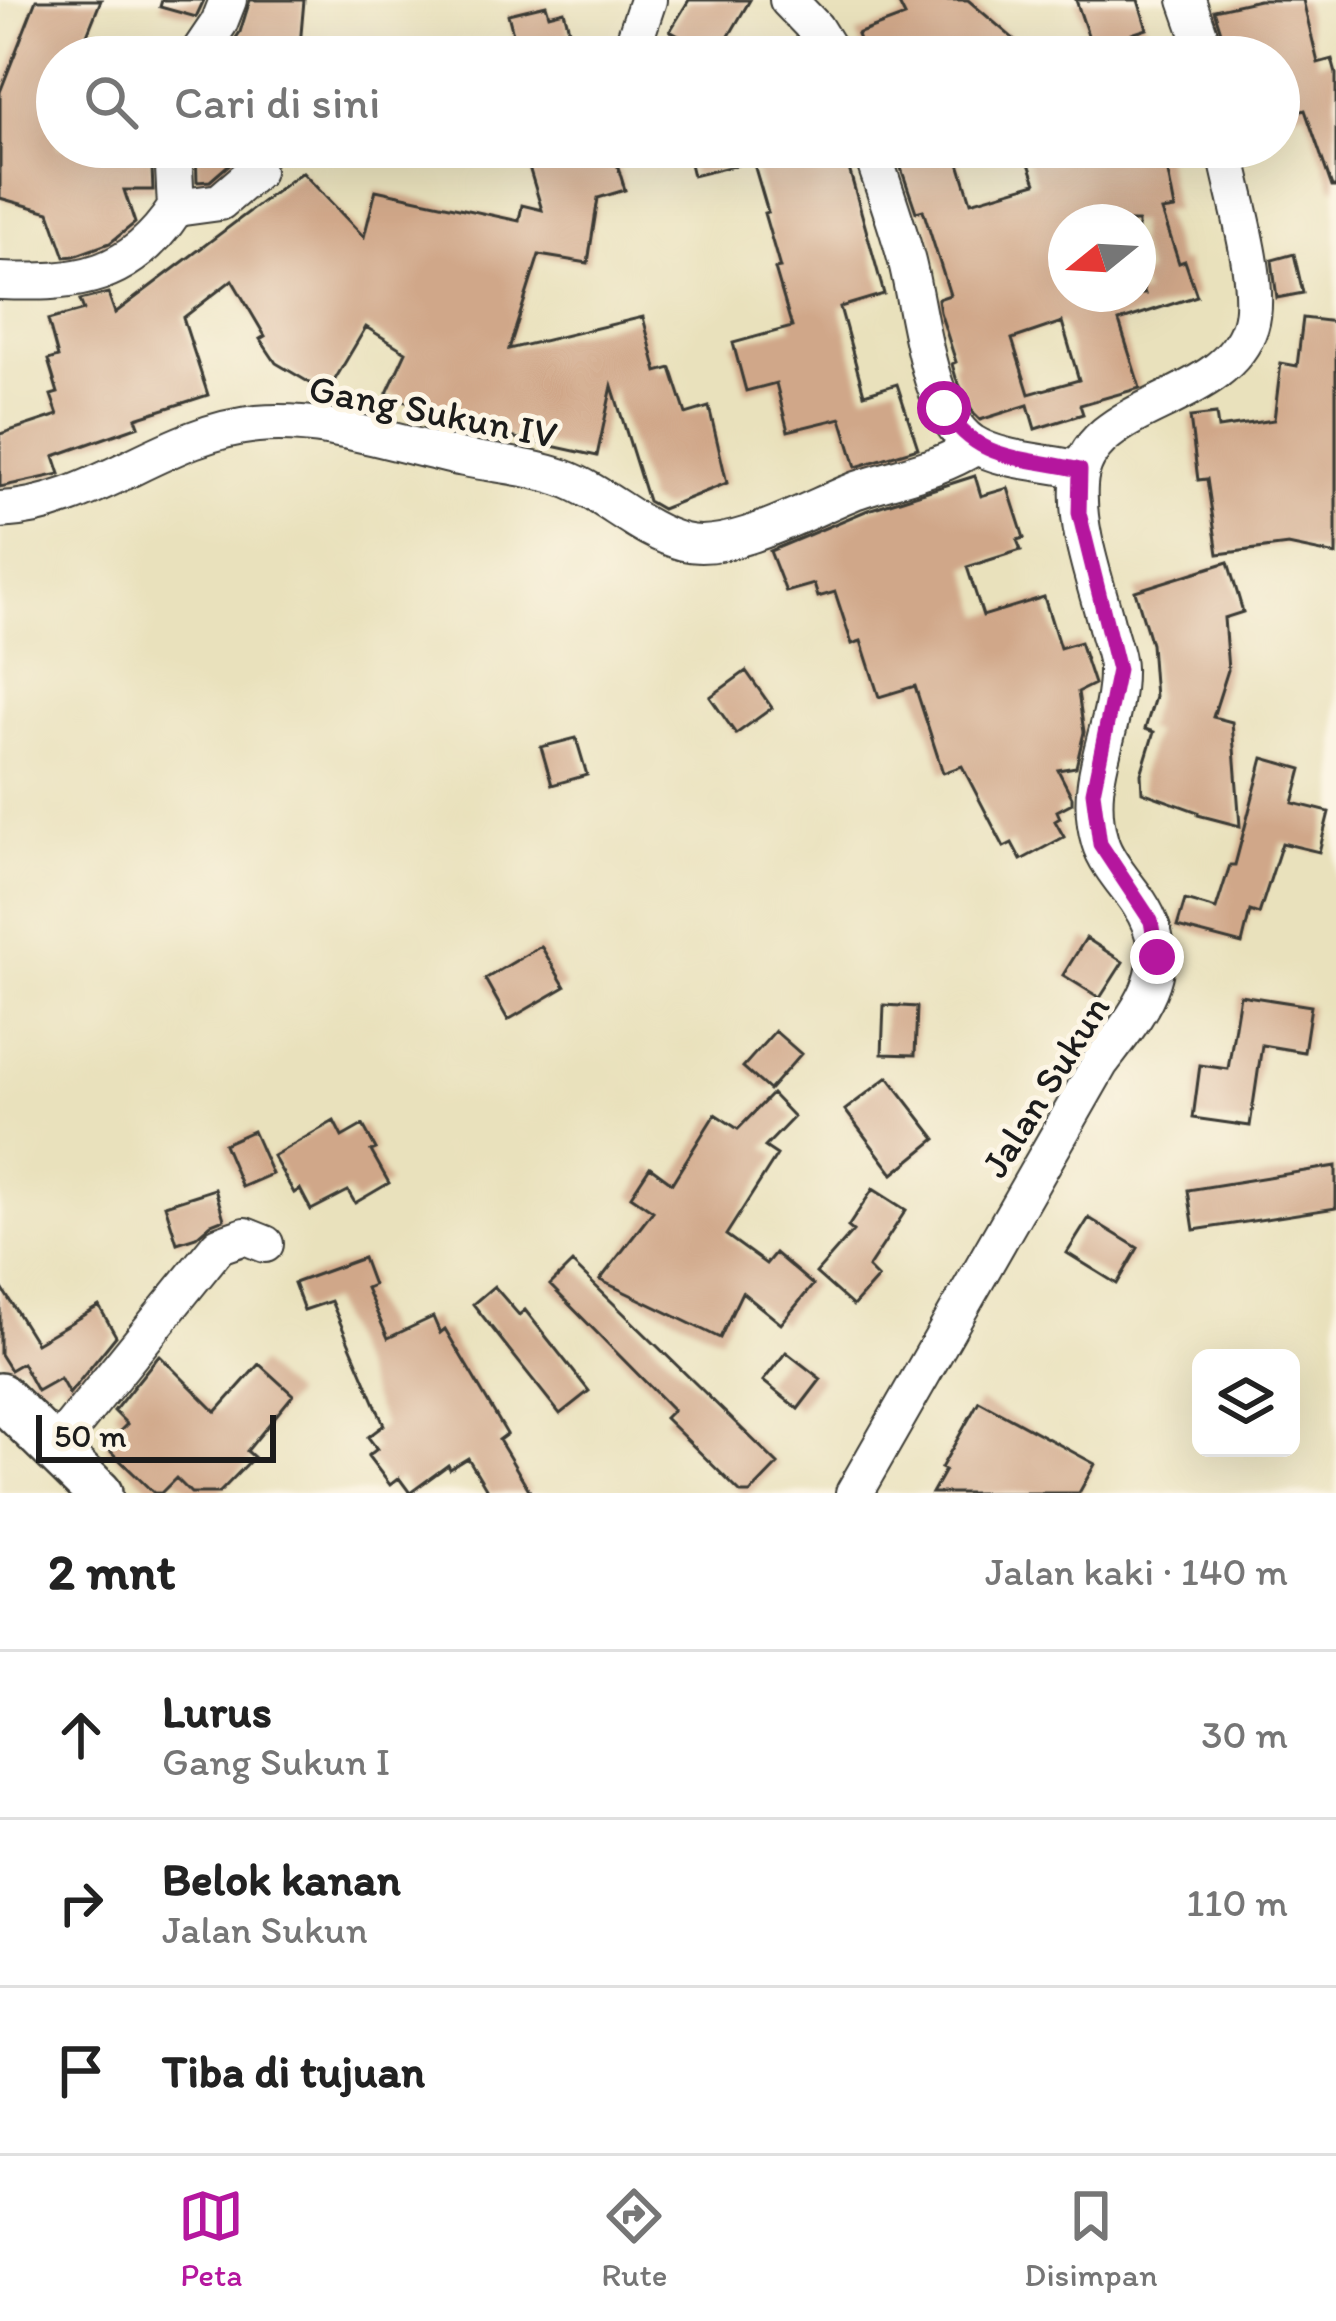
<!DOCTYPE html>
<html lang="id">
<meta charset="utf-8">
<style>
body{margin:0;font-family:Itim,sans-serif;background:#f2f2f2;color:#222}
.controls{position:absolute;right:36px;bottom:36px;display:grid;overflow:hidden;border-radius:18px;box-shadow:0 12px 48px #0002}
.controls button{width:108px;height:108px;display:grid;place-items:center;padding:0;border:0;border-bottom:3px solid #e0e0e0;background:#fff;color:#222;font:60px sans-serif}
.compass{position:absolute;left:1048px;top:204px;width:108px;height:108px;border-radius:50%;background:#fff;box-shadow:0 12px 48px #0002;rotate:252deg}
.scale{position:absolute;left:36px;bottom:30px;width:240px;box-sizing:border-box;padding-left:12px;border:6px solid #1c1c1c;border-top:0;font-size:33px;line-height:42px;white-space:nowrap;color:#1c1c1c;-webkit-text-stroke:9px #fcf5e5;paint-order:stroke}
.stop{position:absolute;width:36px;height:36px;margin:-27px;border:9px solid #b5179e;border-radius:50%;background:#fff}
.stop.end{background:#b5179e;border-color:#fff;box-shadow:0 3px 12px #0008}
.list{margin:0;padding:0;list-style:none}
h2{display:flex;justify-content:space-between;align-items:center;height:156px;margin:0;padding:0 48px;font-size:51px}
h2 small{font-size:39px;font-weight:400;color:#767676}
.list li{display:grid;grid-template-columns:78px 1fr auto;gap:36px;align-items:center;box-sizing:border-box;height:168px;padding:0 48px;border-top:3px solid #e0e0e0}
.list b{display:block;font-size:45px;white-space:nowrap}
.list p{margin:0;font-size:39px;white-space:nowrap;color:#767676}
.list em{font-size:39px;font-style:normal;color:#767676}
.icon{flex:none;width:66px;height:66px;fill:none;stroke:currentColor;stroke-width:2;stroke-linecap:round;stroke-linejoin:round}
.map{position:relative;flex:none;width:1336px;height:1493px;overflow:hidden}
.search{position:absolute;background:#fff;box-shadow:0 12px 48px #0002;left:36px;right:36px;top:36px;height:132px;display:flex;align-items:center;gap:30px;box-sizing:border-box;padding:0 42px;border-radius:66px;color:#767676;font-size:45px}
.sheet{height:660px;background:#fff}
nav{display:flex;justify-content:space-around;align-items:center;box-sizing:border-box;height:168px;border-top:3px solid #e0e0e0;background:#fff;font-size:33px;color:#767676}
nav a{display:grid;justify-items:center;gap:6px}
nav .on{color:#b5179e}
.map>svg:first-child{display:block}
.building{fill:#d0a789;fill-rule:evenodd}
.lines{fill:none;stroke-linecap:round;stroke-linejoin:round}
.minor-casing{stroke:#3b3a34;stroke-width:40}
.major-casing{stroke:#3b3a34;stroke-width:50}
.minor{stroke:#fff;stroke-width:36}
.major{stroke:#fff;stroke-width:45}
.route{stroke:#b5179e;stroke-width:15}
.labels{text-anchor:middle;dominant-baseline:central;stroke-width:10;stroke-linejoin:round;paint-order:stroke}
.street-label{font-size:39px;fill:#1c1c1c;stroke:#fcf5e5}
</style>
<div class="map">
<svg width="1336" height="1493" viewBox="0 0 1336 1493">
<rect width="100%" height="100%" fill="#fcf5e5"/>
<filter id="ink" filterUnits="userSpaceOnUse"><feTurbulence type="fractalNoise" baseFrequency=".00833" numOctaves="2"/><feDisplacementMap in="SourceGraphic" scale="24" xChannelSelector="R" yChannelSelector="G"/><feConvolveMatrix kernelMatrix="1 2 1 2 8 2 1 2 1" color-interpolation-filters="sRGB"/></filter>
<filter id="wash" filterUnits="userSpaceOnUse"><feTurbulence type="fractalNoise" baseFrequency=".004" numOctaves="4" result="noise"/><feDisplacementMap in="SourceGraphic" scale="48" xChannelSelector="R" yChannelSelector="G"/><feGaussianBlur stdDeviation="2.7" result="paint"/><feColorMatrix in="noise" values="0 0 0 0 0 0 0 0 0 0 0 0 0 0 0 0 0 1.4 0 .05"/><feComposite in="paint" operator="in"/></filter>
<g filter="url(#wash)">
<rect width="100%" height="100%" fill="#e9e1bc"/>
<g id="blocks">
<path class="building" d="M 36,0 L 101,0 L 78,57 L 57,57 L 57,147 L 151,147 L 153,190 L 124,190 L 135,223 L 110,243 L 74,256 L 65,257 L 49,212 L 0,198 L 0,92 Z
M 162,0 L 204,0 L 196,17 L 160,7 Z
M 250,0 L 304,0 L 299,57 L 223,57 L 240,32 Z
M 689,0 L 750,0 L 722,48 L 707,39 L 701,49 L 670,31 Z
M 897,0 L 968,0 L 1035,57 L 864,57 L 857,34 L 905,16 Z
M 1076,0 L 1138,0 L 1147,29 L 1092,47 Z
M 1259,0 L 1303,0 L 1318,63 L 1332,59 L 1336,74 L 1336,187 L 1332,187 L 1305,110 L 1283,116 L 1279,57 L 1229,57 L 1214,10 Z
M 546,5 L 549,15 L 564,11 L 573,44 L 557,49 L 559,57 L 519,57 L 508,14 Z
M 196,147 L 240,147 L 240,155 L 210,181 L 197,182 Z
M 523,147 L 612,147 L 625,190 L 598,198 L 588,263 L 539,255 L 509,349 L 643,317 L 657,372 L 671,368 L 686,414 L 709,407 L 727,483 L 662,509 L 648,501 L 612,386 L 597,456 L 506,436 L 504,442 L 469,436 L 471,432 L 387,393 L 406,352 L 366,327 L 327,393 L 276,363 L 260,339 L 265,336 L 232,280 L 183,318 L 208,395 L 136,418 L 139,426 L 54,456 L 60,474 L 0,487 L 0,434 L 58,415 L 51,395 L 58,393 L 48,360 L 58,357 L 48,320 L 84,310 L 80,300 L 108,293 L 115,313 L 302,172 L 364,237 L 376,190 L 519,221 L 522,205 L 542,210 Z
M 686,147 L 843,147 L 884,294 L 840,307 L 864,394 L 897,384 L 918,448 L 856,467 L 841,418 L 788,431 L 776,383 L 746,391 L 733,343 L 792,327 L 775,269 L 780,268 L 764,213 L 768,212 L 753,161 L 693,176 Z
M 919,147 L 954,147 L 971,202 L 1036,183 L 1023,147 L 1163,147 L 1175,209 L 1162,211 L 1179,263 L 1185,261 L 1197,296 L 1119,321 L 1140,388 L 1080,405 L 1083,414 L 1035,429 L 1028,405 L 980,420 L 974,414 L 956,378 L 952,364 L 956,362 L 940,312 L 938,299 L 950,295 L 923,210 L 916,212 L 900,165 L 922,158 ZM 1066,222 L 1138,222 L 1138,245 L 1148,273 L 1139,277 L 1145,294 L 1066,294 ZM 1062,322 L 1079,380 L 1029,394 L 1012,339 Z
M 1294,254 L 1303,293 L 1277,298 L 1272,260 Z
M 1303,318 L 1336,322 L 1336,555 L 1288,545 L 1218,554 L 1207,479 L 1198,480 L 1190,417 L 1216,414 L 1218,428 L 1274,420 L 1281,363 L 1297,366 Z
M 975,476 L 981,496 L 1008,488 L 1024,538 L 1017,540 L 1021,550 L 967,567 L 983,616 L 1044,597 L 1060,648 L 1080,642 L 1094,684 L 1078,692 L 1084,732 L 1076,767 L 1058,770 L 1072,797 L 1072,803 L 1057,811 L 1060,818 L 1055,821 L 1064,837 L 1021,860 L 1012,843 L 1004,847 L 962,766 L 943,773 L 915,686 L 879,697 L 861,641 L 852,644 L 835,592 L 818,597 L 814,584 L 786,592 L 770,551 L 868,510 Z
M 1228,562 L 1243,612 L 1224,618 L 1228,670 L 1213,717 L 1232,722 L 1240,826 L 1198,815 L 1198,812 L 1142,792 L 1141,774 L 1154,732 L 1145,729 L 1155,697 L 1151,644 L 1135,591 Z
M 746,671 L 772,708 L 736,734 L 710,697 Z
M 576,738 L 587,775 L 552,785 L 541,747 Z
M 1263,758 L 1302,769 L 1293,803 L 1329,812 L 1319,852 L 1282,843 L 1259,914 L 1250,911 L 1242,944 L 1177,927 L 1185,900 L 1216,909 L 1230,865 L 1235,865 Z
M 1086,938 L 1123,962 L 1100,998 L 1063,975 Z
M 541,946 L 565,987 L 508,1020 L 485,979 Z
M 1240,995 L 1311,1006 L 1304,1052 L 1262,1045 L 1250,1126 L 1193,1118 L 1200,1065 L 1228,1069 Z
M 884,1005 L 917,1007 L 915,1055 L 882,1054 Z
M 775,1031 L 801,1054 L 769,1090 L 743,1067 Z
M 888,1077 L 936,1139 L 893,1174 L 845,1110 Z
M 772,1094 L 794,1117 L 765,1147 L 777,1155 L 726,1235 L 766,1264 L 775,1253 L 813,1285 L 781,1324 L 742,1292 L 720,1338 L 600,1280 L 653,1211 L 631,1196 L 650,1167 L 672,1183 L 715,1114 L 738,1129 Z
M 334,1121 L 342,1137 L 363,1125 L 376,1149 L 371,1151 L 389,1183 L 355,1203 L 348,1191 L 311,1210 L 300,1189 L 294,1193 L 273,1156 Z
M 253,1131 L 272,1174 L 242,1187 L 224,1144 Z
M 1336,1166 L 1336,1208 L 1194,1230 L 1188,1190 Z
M 215,1189 L 224,1219 L 211,1224 L 196,1237 L 177,1243 L 165,1205 Z
M 873,1189 L 906,1210 L 868,1268 L 878,1278 L 853,1306 L 816,1273 L 853,1231 L 848,1227 Z
M 1089,1218 L 1138,1248 L 1117,1284 L 1067,1253 Z
M 363,1258 L 373,1285 L 366,1288 L 388,1338 L 433,1317 L 440,1333 L 445,1329 L 507,1434 L 499,1440 L 531,1493 L 489,1493 L 468,1458 L 450,1469 L 448,1465 L 410,1493 L 399,1478 L 390,1485 L 368,1456 L 377,1449 L 368,1437 L 384,1425 L 331,1301 L 304,1310 L 294,1283 Z
M 572,1263 L 778,1464 L 750,1493 L 741,1493 L 665,1418 L 673,1410 L 550,1285 Z
M 0,1285 L 36,1343 L 99,1306 L 116,1336 L 69,1394 L 60,1378 L 37,1391 L 22,1363 L 10,1370 L 0,1354 Z
M 494,1286 L 519,1315 L 525,1310 L 589,1391 L 560,1414 L 473,1304 Z
M 786,1352 L 821,1379 L 798,1409 L 763,1381 Z
M 159,1355 L 216,1412 L 259,1364 L 293,1395 L 247,1451 L 254,1457 L 219,1493 L 191,1493 L 176,1478 L 161,1493 L 154,1493 L 105,1446 L 127,1424 L 114,1411 Z
M 979,1401 L 1095,1464 L 1079,1493 L 932,1493 L 945,1470 L 941,1468 Z"/>
</g>
</g>
<g filter="url(#ink)">
<use href="#blocks" fill-opacity="0" stroke="#3b3a34" stroke-width="3"/>
<g class="lines">
<defs>
<path id="minor" d="M 788,0 L 815,28 L 833,57
M 1187,0 L 1207,57
M 196,57 L 219,23 L 228,0
M 624,57 L 634,42 L 648,0
M 173,147 L 176,208
M 870,147 C 883,185 897,224 907,262 C 920,313 927,412 972,443 C 1000,461 1047,462 1080,470
M 0,281 C 78,284 130,278 176,208 L 220,202 L 256,171
M 0,510 C 93,506 164,433 257,424 C 325,417 398,445 464,458 C 496,464 532,467 563,478 C 605,493 640,531 684,542 C 731,554 812,507 857,490 C 900,475 936,471 976,446
M 54,1449 L 219,1245 L 245,1236 L 265,1244
M 854,1493 L 1100,1063 C 1138,1013 1181,967 1139,903 C 1127,885 1106,863 1100,842 C 1081,778 1117,730 1117,672 C 1118,658 1110,641 1107,627 C 1096,582 1076,532 1079,485 C 1083,400 1224,408 1250,326 C 1263,284 1233,192 1225,147"/>
<path id="major" d="M 0,1396 L 99,1493"/>
</defs>
<use href="#minor" class="minor-casing"/>
<use href="#major" class="major-casing"/>
<use href="#minor" class="minor"/>
<use href="#major" class="major"/>
</g>
</g>
<g class="lines" filter="url(#ink)">
<path class="route" d="M 944,408 C 978,463 1022,456 1080,470 L 1079,513 L 1118,670 L 1093,792 L 1100,844 L 1151,921 L 1157,957"/>
</g>
<g class="labels">
<g class="street-label">
<text transform="translate(433 411) rotate(11)">Gang Sukun IV</text>
<text transform="translate(1045 1086) rotate(-58)">Jalan Sukun</text>
</g>
</g>
</svg>
<div class="controls">
<button><svg class="icon" aria-label="layers" viewBox="0 0 24 24"><path d="M12 4l9 5-9 5-9-5zM3 14l9 5 9-5"/></svg></button>
</div>
<svg class="compass" viewBox="-18 -18 36 36"><path d="M0-13l5 13h-10z" fill="#e53935"/><path d="M0 13l5-13h-10z" fill="#767676"/></svg>
<div class="scale">50 m</div>
<div class="stop" style="left:944px;top:408px"></div>
<div class="stop end" style="left:1157px;top:957px"></div>
<div class="search"><svg class="icon" aria-label="search" viewBox="0 0 24 24"><circle cx="10" cy="10" r="6"/><path d="M15 15l6 6"/></svg>Cari di sini</div>
</div>
<section class="sheet">
<h2>2 mnt<small>Jalan kaki · 140 m</small></h2>
<ul class="list">
<li><svg class="icon" aria-label="ahead" viewBox="0 0 24 24"><path d="M12 20V5M6 11l6-6 6 6"/></svg><div><b>Lurus</b><p>Gang Sukun I</p></div><em>30 m</em></li>
<li><svg class="icon" aria-label="right" viewBox="0 0 24 24"><path d="M7 20v-9h11M14 6l5 5-5 5"/></svg><div><b>Belok kanan</b><p>Jalan Sukun</p></div><em>110 m</em></li>
<li><svg class="icon" aria-label="arrive" viewBox="0 0 24 24"><path d="M6 21V4h12l-3 4 3 4H6"/></svg><div><b>Tiba di tujuan</b></div></li>
</ul>
</section>
<nav>
<a class="on"><svg class="icon" aria-label="map" viewBox="0 0 24 24"><path d="M3 6l6-2 6 2 6-2v14l-6 2-6-2-6 2zM9 4v14M15 6v14"/></svg>Peta</a>
<a><svg class="icon" aria-label="directions" viewBox="0 0 24 24"><path d="M12 3l9 9-9 9-9-9zM9 14v-3h6M13 9l2 2-2 2"/></svg>Rute</a>
<a><svg class="icon" aria-label="saved" viewBox="0 0 24 24"><path d="M7 4h10v16l-5-4-5 4z"/></svg>Disimpan</a>
</nav>
